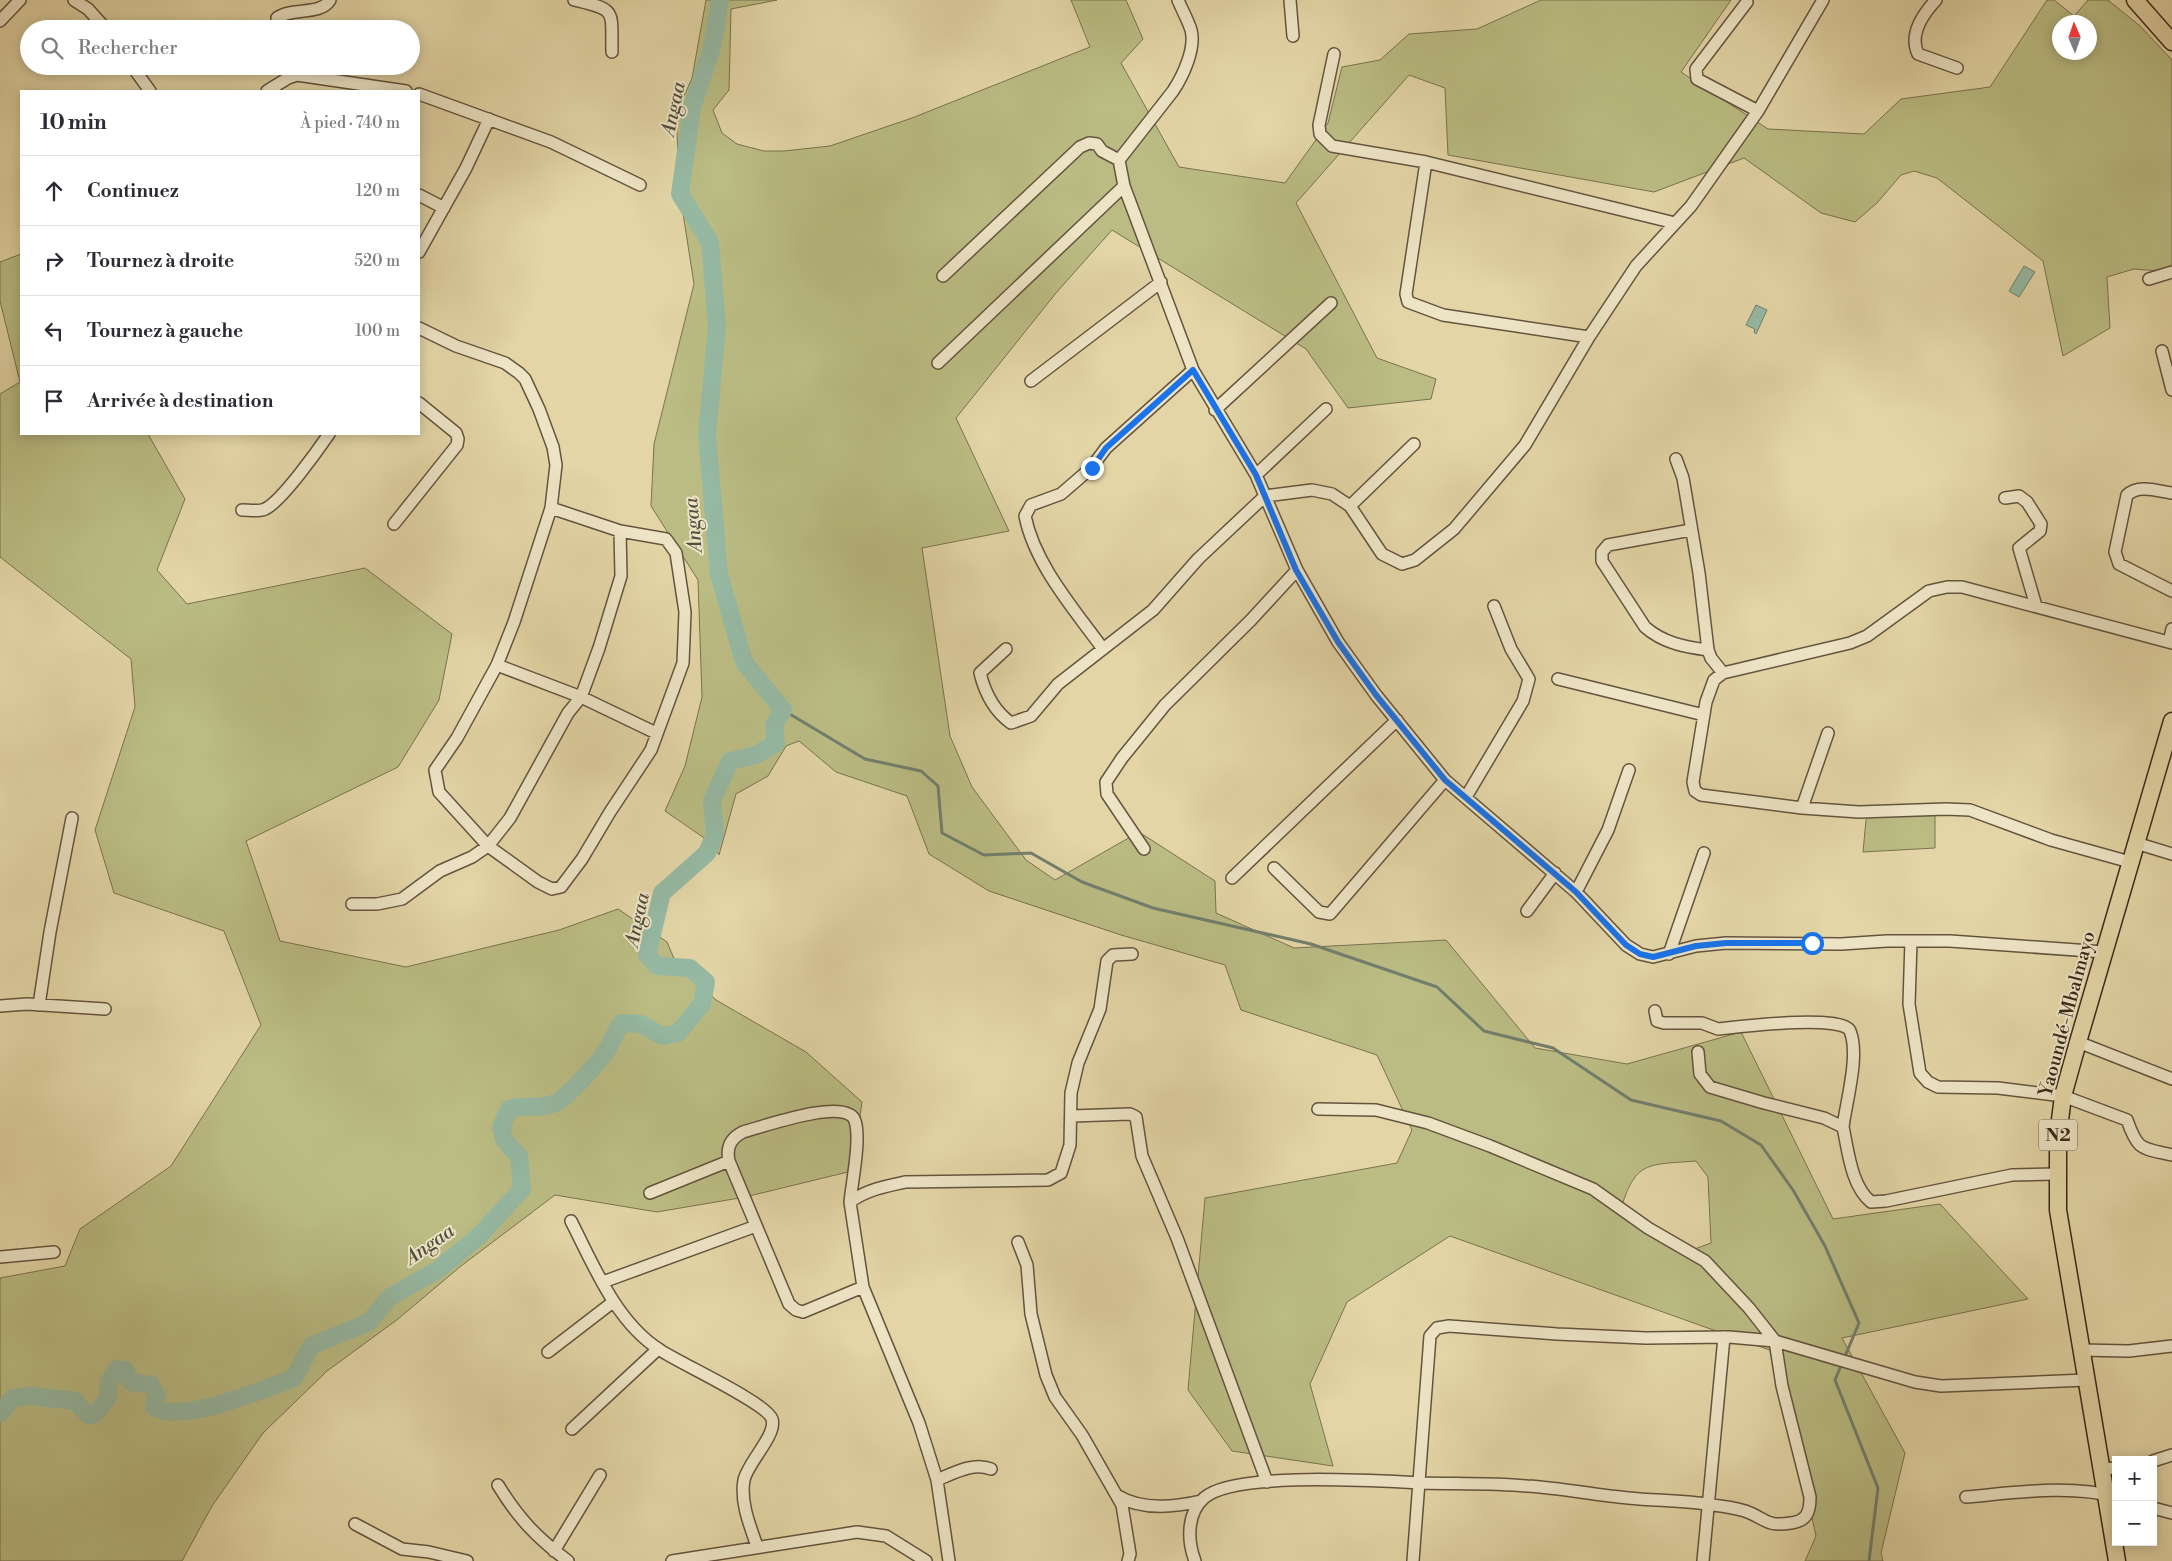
<!DOCTYPE html>
<html lang="fr">
<meta charset="utf-8">
<style>
body{margin:0;font-family:"Libre Bodoni",serif;background:#f7f7f7;color:#2b2b33}
.controls{position:absolute;right:15px;bottom:15px;display:grid;overflow:hidden;border-radius:0px;box-shadow:0 2px 12px #0003}
.controls button{width:45px;height:45px;display:grid;place-items:center;padding:0;border:0;border-bottom:1px solid #e1e1e2;background:#fff;color:#2b2b33;font:25px sans-serif}
.compass{position:absolute;left:2052px;top:15px;width:45px;height:45px;border-radius:50%;background:#fff;box-shadow:0 2px 12px #0003;rotate:358deg}
.stop{position:absolute;width:15px;height:15px;margin:-11px;border:4px solid #1a73e8;border-radius:50%;background:#fff}
.stop.end{background:#1a73e8;border-color:#fff;box-shadow:0 1px 5px #0008}
.list{margin:0;padding:0;list-style:none}
h2{display:flex;justify-content:space-between;align-items:center;height:65px;margin:0;padding:0 20px;font-size:21px}
h2 small{font-size:16px;font-weight:400;color:#7c7c81}
.list li{display:grid;grid-template-columns:32px 1fr auto;gap:15px;align-items:center;box-sizing:border-box;height:70px;padding:0 20px;border-top:1px solid #e1e1e2}
.list b{display:block;font-size:19px;white-space:nowrap}
.list em{font-size:16px;font-style:normal;color:#7c7c81}
.icon{flex:none;width:28px;height:28px;fill:none;stroke:currentColor;stroke-width:2;stroke-linecap:round;stroke-linejoin:round}
.map{position:relative;flex:none;width:2172px;height:1561px;overflow:hidden}
.search{position:absolute;background:#fff;box-shadow:0 2px 12px #0003;left:20px;top:20px;width:400px;height:55px;display:flex;align-items:center;gap:12px;box-sizing:border-box;padding:0 18px;border-radius:28px;color:#7c7c81;font-size:19px}
.panel{position:absolute;background:#fff;box-shadow:0 2px 12px #0003;left:20px;top:90px;width:400px;height:345px;border-radius:0px}
.map>svg:first-child{display:block}
.green{fill:#babc83;stroke:#7a724f;fill-rule:evenodd}
.water{fill:#96b9a3;stroke:#717f6d}
.lines{fill:none;stroke-linecap:round;stroke-linejoin:round}
.stream{stroke:#717f6d;stroke-width:3}
.river{stroke:#96b9a3;stroke-width:18}
.minor-casing{stroke:#64543e;stroke-width:14}
.highway-casing{stroke:#3a291b;stroke-width:19}
.minor{stroke:#ede4c5;stroke-width:11}
.highway{stroke:#e3d5a6;stroke-width:16}
.route{stroke:#1a73e8;stroke-width:6}
.labels{text-anchor:middle;dominant-baseline:central;stroke-width:4;stroke-linejoin:round;paint-order:stroke}
.shield{fill:#ede4c5;stroke:#70614e;stroke-width:1}
.shield-label{font-size:18px;font-weight:bold;fill:#3a291b}
.street-label{font-size:19px;fill:#3a291b;stroke:#ede4c5}
.water-label{font-size:20px;font-style:italic;fill:#514d3d;stroke:#ede4c5}
</style>
<div class="map">
<svg width="2172" height="1561" viewBox="0 0 2172 1561">
<rect width="100%" height="100%" fill="#e3d5a6"/>
<filter id="stains"><feTurbulence type="fractalNoise" baseFrequency=".004" numOctaves="4"/><feColorMatrix values="0 0 0 0 .2 0 0 0 0 .09 0 0 0 0 .02 0 0 0 .5 -.17"/></filter>
<radialGradient id="worn" r=".72"><stop offset=".6" stop-color="#630" stop-opacity="0"/><stop offset="1" stop-color="#630" stop-opacity=".3"/></radialGradient>
<path class="green" d="M 706,0 L 777,0 L 731,9 L 729,90 L 713,110 L 722,133 L 737,144 L 764,151 L 784,151 L 830,146 L 912,118 L 1090,47 L 1071,0 L 1126,0 L 1143,39 L 1121,63 L 1179,167 L 1285,183 L 1328,123 L 1342,67 L 1380,60 L 1409,34 L 1477,29 L 1541,0 L 1731,0 L 1681,72 L 1768,129 L 1864,134 L 1901,99 L 1990,87 L 2047,0 L 2054,0 L 2074,16 L 2088,0 L 2108,0 L 2140,26 L 2172,60 L 2172,272 L 2134,269 L 2107,277 L 2110,328 L 2063,356 L 2043,261 L 1937,178 L 1914,171 L 1901,175 L 1877,203 L 1855,222 L 1821,213 L 1744,158 L 1654,192 L 1448,155 L 1445,88 L 1409,75 L 1296,203 L 1377,358 L 1436,379 L 1431,399 L 1348,408 L 1306,349 L 1112,230 L 1056,293 L 956,418 L 1009,531 L 922,548 L 950,736 L 972,787 L 1026,860 L 1055,880 L 1139,832 L 1215,881 L 1216,913 L 1294,948 L 1446,940 L 1535,1048 L 1627,1064 L 1741,1032 L 1833,1219 L 1940,1204 L 2028,1299 L 1842,1338 L 1905,1453 L 1881,1553 L 1883,1561 L 1805,1561 L 1816,1536 L 1775,1352 L 1450,1236 L 1347,1302 L 1310,1384 L 1333,1466 L 1232,1451 L 1188,1390 L 1205,1198 L 1397,1163 L 1412,1130 L 1377,1055 L 1241,1010 L 1225,965 L 1121,935 L 989,891 L 929,854 L 907,796 L 836,772 L 799,741 L 786,746 L 768,776 L 736,794 L 719,855 L 710,842 L 665,811 L 685,766 L 702,697 L 698,580 L 651,506 L 654,444 L 694,284 L 680,194 L 676,114 L 692,78 ZM 2060,22 L 2090,22 L 2090,52 L 2060,52 ZM 1696,1161 L 1708,1177 L 1711,1243 L 1681,1254 L 1620,1212 C 1635,1160 1647,1165 1696,1161 Z
M 21,254 L 21,434 L 148,434 L 185,499 L 157,570 L 187,604 L 365,568 L 452,634 L 439,700 L 398,767 L 246,841 L 280,941 L 406,967 L 559,930 L 618,909 L 667,942 L 675,961 L 716,1000 L 806,1052 L 862,1102 L 852,1171 L 745,1197 L 657,1212 L 555,1195 L 461,1266 L 398,1319 L 327,1371 L 263,1433 L 212,1506 L 182,1561 L 0,1561 L 0,1278 L 65,1266 L 80,1229 L 171,1166 L 261,1025 L 224,931 L 114,893 L 95,830 L 135,707 L 131,659 L 0,557 L 0,394 L 20,382 L 0,301 L 0,262 Z
M 1935,812 L 1935,848 L 1863,852 L 1866,820 L 1870,814 Z"/>
<path class="water" d="M 2024,266 L 2035,272 L 2019,297 L 2009,291 Z
M 1756,305 L 1767,310 L 1756,334 L 1754,332 L 1755,329 L 1746,325 Z"/>
<g class="lines">
<path class="stream" d="M 783,710 L 865,759 L 921,771 L 938,786 L 942,833 L 984,855 L 1031,853 L 1082,882 L 1153,908 L 1311,944 L 1437,987 L 1484,1031 L 1553,1048 L 1631,1100 L 1721,1121 L 1761,1145 L 1793,1190 L 1825,1246 L 1859,1323 L 1835,1380 L 1878,1488 L 1869,1561"/>
<path class="river" d="M 0,1413 L 13,1398 L 31,1396 L 75,1401 L 88,1415 L 95,1414 L 108,1398 L 109,1382 L 117,1369 L 125,1370 L 131,1382 L 151,1385 L 157,1397 L 154,1407 C 182,1425 263,1389 294,1378 L 311,1346 L 369,1322 L 390,1297 L 439,1269 L 479,1236 L 522,1189 L 519,1156 L 505,1141 L 501,1127 L 509,1109 C 524,1104 540,1110 555,1103 C 567,1098 599,1062 607,1050 C 613,1041 613,1034 622,1023 L 641,1024 L 662,1036 L 678,1033 L 702,1004 L 706,982 L 690,968 L 657,966 L 647,955 L 662,893 L 707,853 L 715,834 L 712,801 L 730,761 L 756,755 L 776,743 L 774,725 L 783,710 L 744,662 L 719,574 L 707,435 L 717,327 L 710,242 L 680,194 L 692,108 L 712,47 L 720,0"/>
<defs>
<path id="minor" d="M 74,0 L 88,9 L 106,29
M 574,0 C 618,10 611,10 612,52
M 1178,0 C 1182,10 1188,20 1191,30 C 1196,48 1183,76 1173,91 L 1119,160 L 1124,186 L 1193,370 L 1256,475 L 1297,570 L 1338,642 L 1376,695 L 1445,780 L 1576,892 L 1626,945 L 1640,954 L 1653,957 L 1696,946 L 1726,943 L 1841,944 L 1887,941 L 1950,941 L 2104,952
M 1290,0 L 1293,36
M 1936,0 C 1923,14 1909,35 1918,54 L 1957,68
M 1747,2 L 1696,69 L 1697,79 L 1758,111
M 0,21 L 20,0
M 278,29 L 277,18 C 292,7 320,16 330,0
M 1334,54 L 1319,125 L 1320,134 L 1332,146 L 1426,162 L 1675,223
M 132,66 L 150,91
M 267,91 L 288,78 L 297,75 L 406,91
M 419,94 L 551,142 L 640,185
M 1426,162 L 1406,294 L 1408,302 L 1443,315 L 1589,337
M 419,195 L 444,208
M 419,252 L 466,168 L 489,119
M 943,276 L 1080,147 L 1089,143 L 1097,144 L 1102,151 L 1119,160
M 2149,279 L 2172,272
M 419,328 L 456,346 L 505,363 L 519,373 L 525,379 L 539,409 L 553,447 L 556,465 L 551,508 L 514,622 L 497,665 L 457,738 L 435,770 L 439,792 L 488,846 L 538,882 L 552,889 L 561,887 L 582,859 L 610,812 L 651,750 L 683,663 L 685,612 L 676,553 L 666,539 L 620,531 L 551,508
M 2162,351 L 2172,390
M 938,363 L 1124,186
M 1031,381 L 1161,282
M 1215,410 L 1331,303
M 1676,459 L 1683,478 L 1699,573 L 1708,650 L 1711,658 L 1723,673
M 1256,475 L 1326,409
M 2172,493 C 2157,491 2139,484 2127,495 L 2115,552 L 2119,564 L 2172,591
M 2005,498 L 2019,496 L 2027,502 L 2041,524 L 2040,531 L 2019,548 L 2036,606
M 1350,506 L 1414,444
M 242,510 C 249,510 259,512 265,509 C 281,502 318,450 329,434
M 394,524 L 457,445 L 458,439 L 456,433 L 419,403
M 1691,530 L 1608,545 L 1602,552 L 1602,561 L 1645,627 C 1663,643 1685,647 1708,650
M 2169,642 L 2172,629
M 1006,649 L 980,673 C 985,693 994,711 1011,723 L 1031,716 L 1058,684 L 1153,610 L 1198,559 L 1265,496 L 1312,490 L 1332,494 L 1350,506 L 1382,554 L 1402,564 L 1415,560 L 1454,529 L 1525,445 L 1589,337 L 1636,266 L 1691,206 L 1758,111 L 1823,0
M 1103,649 C 1074,609 1035,565 1025,516 L 1031,505 L 1061,494 L 1091,468 L 1106,448 L 1193,370
M 497,665 L 581,697 L 656,733
M 1558,679 L 1704,715
M 1466,797 L 1523,701 L 1529,679 L 1511,649 L 1494,606
M 1802,808 L 1828,733
M 2136,843 L 2172,854
M 1144,849 L 1107,794 L 1106,782 L 1122,758 L 1165,705 L 1251,620 L 1297,570
M 2130,862 L 2051,840 L 1970,810 L 1946,809 L 1859,812 L 1802,808 L 1701,795 L 1695,791 L 1693,782 L 1706,702 L 1714,680 L 1723,673 L 1850,643 L 1867,636 L 1929,591 L 1947,587 L 1962,587 L 2172,643
M 1274,868 L 1319,912 L 1330,914 L 1445,780
M 1232,878 L 1397,720
M 1576,892 L 1608,830 L 1629,770
M 352,904 L 377,904 L 402,899 L 440,871 L 472,857 L 488,846 L 510,818 L 568,713 L 581,697 L 599,648 L 621,576 L 620,531
M 1527,911 L 1555,873
M 1911,941 L 1909,1004 L 1920,1073 L 1928,1082 L 1938,1087 L 1998,1088 L 2063,1096 L 2127,1120 C 2138,1151 2141,1148 2172,1155
M 1669,954 L 1704,853
M 39,1005 L 50,932 L 72,818
M 0,1006 L 27,1004 L 105,1009
M 1655,1011 L 1657,1021 L 1664,1023 L 1702,1023 L 1718,1029 C 1738,1027 1842,1014 1850,1031 C 1860,1055 1846,1102 1843,1127
M 2078,1042 L 2172,1079
M 1698,1052 L 1700,1074 L 1710,1087 L 1764,1103 L 1824,1118 L 1843,1127 C 1848,1150 1851,1186 1871,1202 L 1886,1201 L 2012,1175 L 2056,1174
M 1072,1116 L 1130,1114 L 1136,1117 L 1142,1156 L 1177,1238 L 1267,1482
M 650,1193 L 729,1161
M 850,1202 C 852,1182 861,1139 855,1121 C 848,1096 762,1127 743,1132 C 731,1138 726,1147 729,1161 L 789,1304 L 796,1310 L 803,1312 L 863,1287
M 571,1221 C 594,1266 616,1322 660,1350 C 679,1363 767,1403 772,1419 C 777,1435 748,1462 744,1480 C 740,1502 750,1526 757,1546
M 1018,1242 L 1027,1265 L 1031,1314 L 1046,1375 L 1055,1397 L 1082,1435 L 1122,1505 L 1130,1554 L 1128,1561
M 0,1257 L 54,1252
M 603,1282 L 756,1226
M 2080,1350 L 2129,1351 L 2172,1346
M 548,1352 L 613,1302
M 572,1429 L 658,1349
M 2153,1461 L 2172,1455
M 2101,1469 L 2116,1468
M 937,1480 C 954,1473 973,1462 991,1469
M 498,1485 C 518,1518 537,1538 568,1561
M 1118,1496 C 1141,1510 1175,1507 1201,1501
M 1966,1497 C 2012,1493 2071,1484 2116,1497
M 2153,1508 L 2172,1513
M 355,1524 L 402,1549 L 429,1552 L 467,1561
M 554,1551 L 600,1475
M 672,1561 L 857,1532 L 886,1536 L 926,1561
M 949,1561 L 937,1480 L 919,1423 L 863,1287 L 850,1202 C 866,1190 886,1186 905,1182 L 1048,1180 L 1061,1173 L 1070,1145 L 1071,1093 L 1078,1063 L 1100,1009 L 1107,961 L 1113,955 L 1132,954
M 1195,1561 C 1187,1540 1187,1513 1204,1498 C 1235,1471 1377,1481 1421,1483 C 1456,1484 1492,1483 1527,1486 C 1561,1488 1595,1495 1628,1498 C 1656,1501 1684,1500 1712,1505 C 1722,1506 1735,1508 1745,1511 C 1766,1518 1764,1527 1791,1523 C 1807,1521 1810,1512 1810,1497 L 1782,1386 L 1775,1341 L 1749,1308 L 1705,1261 L 1648,1228 L 1593,1189 L 1490,1146 L 1428,1123 L 1376,1110 L 1318,1109
M 1413,1561 L 1430,1336 L 1437,1328 L 1449,1326 L 1557,1334 L 1646,1338 L 1729,1337 L 1775,1341 L 1915,1382 L 1941,1386 L 2086,1380
M 1703,1561 L 1724,1337"/>
<path id="highway" d="M 2135,0 L 2172,42
M 2117,1561 L 2058,1210 L 2058,1136 L 2063,1096 L 2078,1042 L 2172,721"/>
</defs>
<use href="#minor" class="minor-casing"/>
<use href="#highway" class="highway-casing"/>
<use href="#minor" class="minor"/>
<use href="#highway" class="highway"/>
</g>
<g class="lines">
<path class="route" d="M 1092,468 L 1106,448 L 1193,370 L 1256,475 L 1296,570 L 1338,642 L 1376,695 L 1445,780 L 1576,892 L 1626,945 L 1640,954 L 1653,957 L 1696,946 L 1726,943 L 1812,943"/>
</g>
<g class="labels">
<rect class="shield" x="2039" y="1119.5" width="38" height="31" rx="4"/>
<g class="shield-label">
<text x="2058" y="1135">N2</text>
</g>
<g class="street-label">
<text transform="translate(2067 1014) rotate(-75)">Yaoundé-Mbalmayo</text>
</g>
<g class="water-label">
<text transform="translate(674 109) rotate(-78)">Angaa</text>
<text transform="translate(694 525) rotate(-95)">Angaa</text>
<text transform="translate(638 920) rotate(-78)">Angaa</text>
<text transform="translate(430 1245) rotate(-35)">Angaa</text>
</g>
</g>
<rect width="100%" height="100%" filter="url(#stains)"/>
<rect width="100%" height="100%" fill="url(#worn)"/>
</svg>
<div class="controls">
<button>+</button>
<button>−</button>
</div>
<svg class="compass" viewBox="-18 -18 36 36"><path d="M0-13l5 13h-10z" fill="#e53935"/><path d="M0 13l5-13h-10z" fill="#7c7c81"/></svg>
<div class="stop" style="left:1812px;top:943px"></div>
<div class="stop end" style="left:1092px;top:468px"></div>
<div class="search"><svg class="icon" aria-label="search" viewBox="0 0 24 24"><circle cx="10" cy="10" r="6"/><path d="M15 15l6 6"/></svg>Rechercher</div>
<section class="panel">
<h2>10 min<small>À pied · 740 m</small></h2>
<ul class="list">
<li><svg class="icon" aria-label="ahead" viewBox="0 0 24 24"><path d="M12 20V5M6 11l6-6 6 6"/></svg><div><b>Continuez</b></div><em>120 m</em></li>
<li><svg class="icon" aria-label="right" viewBox="0 0 24 24"><path d="M7 20v-9h11M14 6l5 5-5 5"/></svg><div><b>Tournez à droite</b></div><em>520 m</em></li>
<li><svg class="icon" aria-label="left" viewBox="0 0 24 24"><path d="M17 20v-9H6M10 6l-5 5 5 5"/></svg><div><b>Tournez à gauche</b></div><em>100 m</em></li>
<li><svg class="icon" aria-label="arrive" viewBox="0 0 24 24"><path d="M6 21V4h12l-3 4 3 4H6"/></svg><div><b>Arrivée à destination</b></div></li>
</ul>
</section>
</div>
